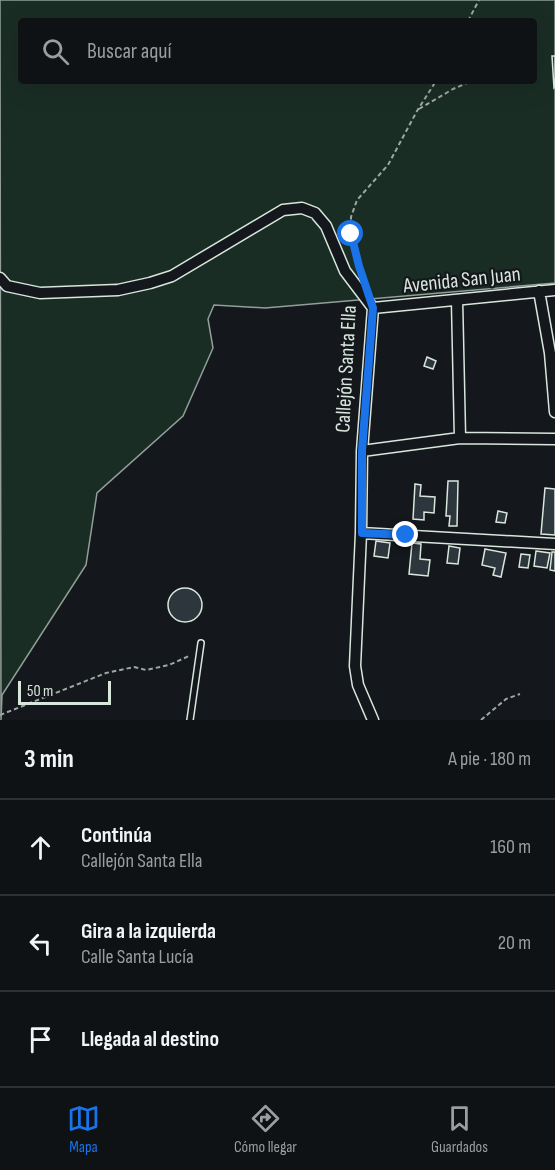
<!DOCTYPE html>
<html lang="es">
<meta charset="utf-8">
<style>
body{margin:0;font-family:"Sofia Sans Condensed",sans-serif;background:#181b1e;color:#f1f3f6}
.scale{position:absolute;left:18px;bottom:15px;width:93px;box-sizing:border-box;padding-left:6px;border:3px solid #d8e6dc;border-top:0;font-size:16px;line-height:21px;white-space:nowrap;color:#d8e6dc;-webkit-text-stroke:4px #14181c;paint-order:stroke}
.stop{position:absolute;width:18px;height:18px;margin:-14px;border:4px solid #1a73e8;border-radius:50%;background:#fff}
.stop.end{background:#1a73e8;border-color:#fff;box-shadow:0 2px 6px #0008}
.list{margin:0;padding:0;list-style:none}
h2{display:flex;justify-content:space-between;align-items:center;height:78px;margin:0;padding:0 24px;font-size:26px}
h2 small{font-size:20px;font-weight:400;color:#9b9ea0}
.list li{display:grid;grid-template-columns:39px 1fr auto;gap:18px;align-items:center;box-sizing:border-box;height:96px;padding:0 24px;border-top:2px solid #2f3234}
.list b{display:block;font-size:22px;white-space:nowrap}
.list p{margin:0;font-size:20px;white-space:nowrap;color:#9b9ea0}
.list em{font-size:20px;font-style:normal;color:#9b9ea0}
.icon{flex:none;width:33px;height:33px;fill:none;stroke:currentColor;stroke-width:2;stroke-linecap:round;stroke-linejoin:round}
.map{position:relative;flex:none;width:555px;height:720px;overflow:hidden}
.search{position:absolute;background:#0f1215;box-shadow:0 6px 24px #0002;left:18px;right:18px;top:18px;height:66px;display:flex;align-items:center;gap:15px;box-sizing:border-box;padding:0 21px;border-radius:6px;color:#9b9ea0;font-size:22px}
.sheet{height:366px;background:#0f1215}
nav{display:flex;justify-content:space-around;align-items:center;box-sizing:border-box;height:84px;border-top:2px solid #2f3234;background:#0f1215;font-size:16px;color:#9b9ea0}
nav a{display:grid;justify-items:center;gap:3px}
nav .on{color:#1a73e8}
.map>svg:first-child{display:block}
.green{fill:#1a2d24;stroke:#939e99;stroke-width:1.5;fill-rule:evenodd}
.building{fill:#2c363c;stroke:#d8e6dc;stroke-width:1.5}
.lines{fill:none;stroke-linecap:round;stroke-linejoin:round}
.service-casing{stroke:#d8e6dc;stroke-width:8}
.minor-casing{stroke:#d8e6dc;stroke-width:13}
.path{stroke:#9da8a2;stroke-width:2;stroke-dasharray:4.5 3;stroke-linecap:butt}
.service{stroke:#14181c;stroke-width:5}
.minor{stroke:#14181c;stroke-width:10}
.route{stroke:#1a73e8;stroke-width:8}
.labels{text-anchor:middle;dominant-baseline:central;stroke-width:4.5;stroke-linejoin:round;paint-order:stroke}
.street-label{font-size:21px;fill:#d8e6dc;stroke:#14181c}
</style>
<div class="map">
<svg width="555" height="720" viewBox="0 0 555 720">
<rect width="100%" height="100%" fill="#14181c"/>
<path class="green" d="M 0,0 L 555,0 L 555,283 L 265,308 L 214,305 L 208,319 L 213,348 L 183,416 L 97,493 L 86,565 L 2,695 L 1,720 ZM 21,21 L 534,21 L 534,81 L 21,81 Z"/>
<path class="building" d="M 552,56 L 555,56 L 555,87 L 554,88 Z
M 427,357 L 436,361 L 433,369 L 424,366 Z
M 448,481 L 458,481 L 457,526 L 449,526 L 450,516 L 446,516 Z
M 415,484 L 421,485 L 420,496 L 435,497 L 434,513 L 424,512 L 424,520 L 413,519 Z
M 545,488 L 555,489 L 555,535 L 541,534 Z
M 498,511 L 507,513 L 505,523 L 496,522 Z
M 376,541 L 390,543 L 388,558 L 374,556 Z
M 412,543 L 421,544 L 420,559 L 430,560 L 428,576 L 409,574 Z
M 449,546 L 460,548 L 458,564 L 447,563 Z
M 485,549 L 506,553 L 501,577 L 493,575 L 495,568 L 482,565 Z
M 536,551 L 550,553 L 547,568 L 534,566 Z
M 552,552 L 555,552 L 555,571 L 550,570 Z
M 521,554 L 530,555 L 528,568 L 519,567 Z
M168 605a17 17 0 1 1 34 0a17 17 0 1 1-34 0Z"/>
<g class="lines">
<defs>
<path id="service" d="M 190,720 L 201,643"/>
<path id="minor" d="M 0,278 L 7,286 L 40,293 L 118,290 L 150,283 L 172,276 L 283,210 L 302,208 L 315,213 L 326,226 L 345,271 L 373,308
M 539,291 L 550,353 L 555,412
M 457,300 L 460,438
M 373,308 L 555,290
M 362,451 L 460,438 L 555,439
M 361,533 L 555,544
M 373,720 L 358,685 L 355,666 L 361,533 L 362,451 L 373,308"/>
</defs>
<use href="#service" class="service-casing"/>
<use href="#minor" class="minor-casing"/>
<path class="path" d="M 468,21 L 479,0
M 419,109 L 453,89 L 472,81
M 360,271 L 351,234 L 351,217 L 357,200 L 388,165 L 417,111 L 436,81
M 0,715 L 106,673 L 134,667 L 146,670 L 169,665 L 189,656
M 481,720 L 506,699 L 520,694"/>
<use href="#service" class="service"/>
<use href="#minor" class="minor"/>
</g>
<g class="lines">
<path class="route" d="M 351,234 L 359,266 L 373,308 L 362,451 L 362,533 L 406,535"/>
</g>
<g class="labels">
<g class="street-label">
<text transform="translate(462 280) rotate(-6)">Avenida San Juan</text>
<text transform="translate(346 369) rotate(-87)">Callejón Santa Ella</text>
</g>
</g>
</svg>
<div class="scale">50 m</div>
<div class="stop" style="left:351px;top:234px"></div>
<div class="stop end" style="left:406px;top:535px"></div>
<div class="search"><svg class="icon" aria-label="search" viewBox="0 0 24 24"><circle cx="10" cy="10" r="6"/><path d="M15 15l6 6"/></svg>Buscar aquí</div>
</div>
<section class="sheet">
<h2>3 min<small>A pie · 180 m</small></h2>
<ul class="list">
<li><svg class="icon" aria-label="ahead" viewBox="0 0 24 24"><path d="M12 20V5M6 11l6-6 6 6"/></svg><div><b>Continúa</b><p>Callejón Santa Ella</p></div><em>160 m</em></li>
<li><svg class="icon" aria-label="left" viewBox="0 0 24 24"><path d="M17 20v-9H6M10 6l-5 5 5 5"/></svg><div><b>Gira a la izquierda</b><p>Calle Santa Lucía</p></div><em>20 m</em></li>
<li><svg class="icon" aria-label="arrive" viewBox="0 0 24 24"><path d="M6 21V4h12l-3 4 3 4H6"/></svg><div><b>Llegada al destino</b></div></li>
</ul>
</section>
<nav>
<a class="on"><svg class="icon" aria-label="map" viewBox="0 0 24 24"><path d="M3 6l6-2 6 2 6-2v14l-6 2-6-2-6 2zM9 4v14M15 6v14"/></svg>Mapa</a>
<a><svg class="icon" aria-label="directions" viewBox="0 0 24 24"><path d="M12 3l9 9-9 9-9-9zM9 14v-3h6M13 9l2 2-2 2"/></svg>Cómo llegar</a>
<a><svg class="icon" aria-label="saved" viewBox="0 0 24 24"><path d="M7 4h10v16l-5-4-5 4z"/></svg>Guardados</a>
</nav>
